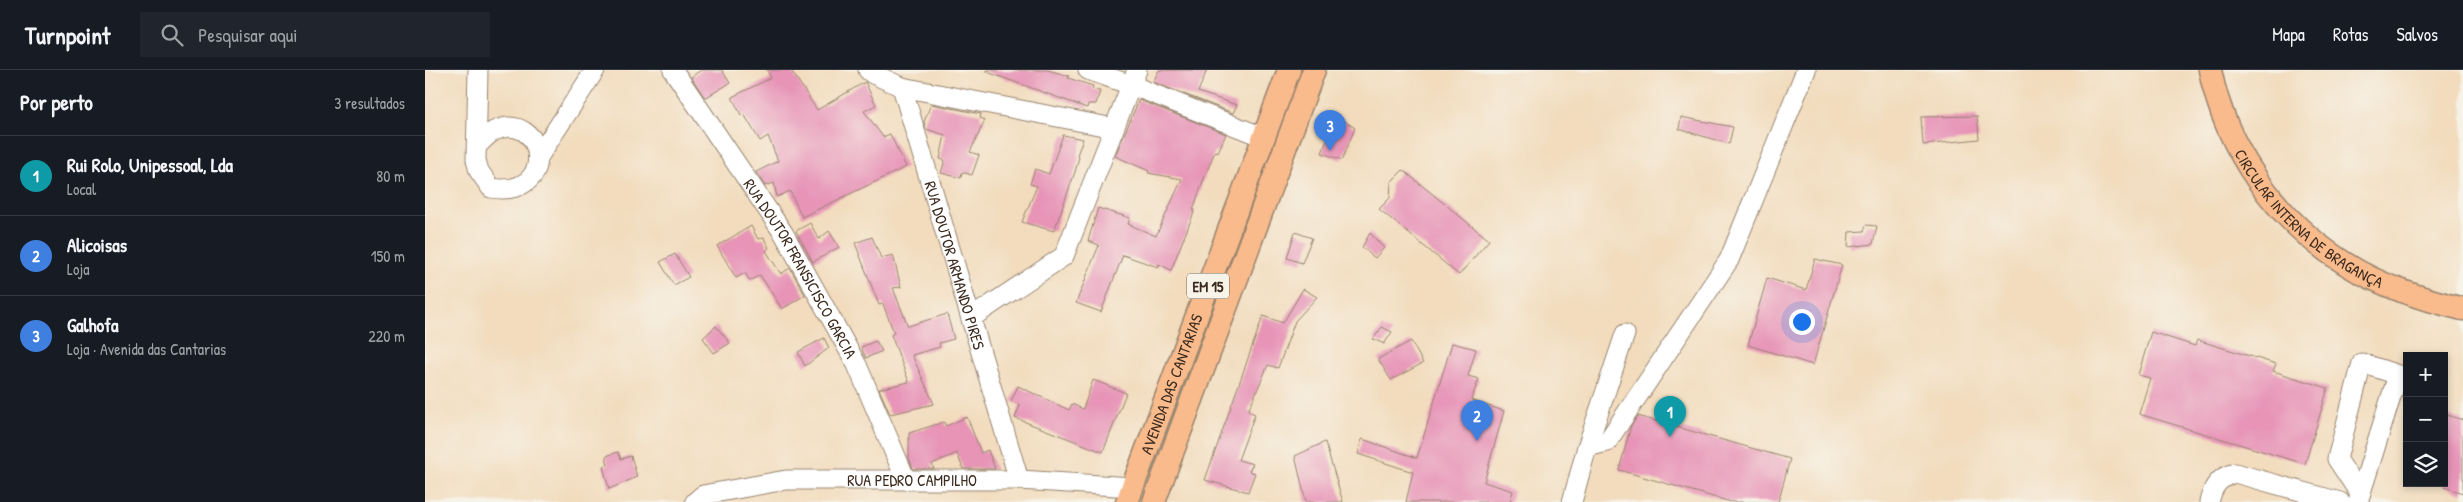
<!DOCTYPE html>
<html lang="pt">
<meta charset="utf-8">
<style>
body{margin:0;font-family:"Patrick Hand",sans-serif;background:#20242c;color:#f1f3f6}
.controls{position:absolute;right:15px;bottom:15px;display:grid;overflow:hidden;border-radius:0px;box-shadow:0 2px 8px #0003}
.controls button{width:45px;height:45px;display:grid;place-items:center;padding:0;border:0;border-bottom:1px solid #363941;background:#171b24;color:#f1f3f6;font:25px sans-serif}
.you{position:absolute;left:1376px;top:251px;width:18px;height:18px;margin:-12px;border:4px solid #fff;border-radius:50%;background:#1a73e8;box-shadow:0 0 0 8px #1a73e833}
.badge{display:grid;place-items:center;width:32px;height:32px;border-radius:50%;background:#d1495b;color:#fff;font-size:16px;font-weight:700}
.pin{position:absolute;translate:-50% -41px;filter:drop-shadow(0 1px 2px #0008)}
.pin::after{content:'';position:absolute;top:26px;width:18px;height:15px;background:inherit;clip-path:polygon(0 0,100% 0,50% 100%)}
.list{margin:0;padding:0;list-style:none}
h2{display:flex;justify-content:space-between;align-items:center;height:65px;margin:0;padding:0 20px;font-size:21px}
h2 small{font-size:16px;font-weight:400;color:#9ea1a6}
.list li{display:grid;grid-template-columns:32px 1fr auto;gap:15px;align-items:center;box-sizing:border-box;height:80px;padding:0 20px;border-top:1px solid #363941}
.list b{display:block;font-size:19px;white-space:nowrap}
.list p{margin:0;font-size:16px;white-space:nowrap;color:#9ea1a6}
.list em{font-size:16px;font-style:normal;color:#9ea1a6}
.icon{flex:none;width:28px;height:28px;fill:none;stroke:currentColor;stroke-width:2;stroke-linecap:round;stroke-linejoin:round}
.map{position:relative;flex:none;width:2038px;height:432px;overflow:hidden}
header{display:flex;align-items:center;gap:30px;box-sizing:border-box;height:70px;padding:0 25px;background:#171b24;border-bottom:1px solid #363941}
header strong{font-size:24px}
nav{display:flex;gap:28px;margin-inline-start:auto;font-size:18px}
.search{width:350px;height:45px;background:#20242c;display:flex;align-items:center;gap:12px;box-sizing:border-box;padding:0 18px;border-radius:0px;color:#9ea1a6;font-size:19px}
main{display:flex}
aside{flex:1;background:#171b24}
.map>svg:first-child{display:block}
.green{fill:#80cc8b;stroke:#5e7b54}
.building{fill:#e794b7}
.lines{fill:none;stroke-linecap:round;stroke-linejoin:round}
.minor-casing{stroke:#96836e;stroke-width:21}
.major-casing{stroke:#96836e;stroke-width:25}
.minor{stroke:#fff;stroke-width:19}
.major{stroke:#fabb8c;stroke-width:22}
.labels{text-anchor:middle;dominant-baseline:central;stroke-width:4;stroke-linejoin:round;paint-order:stroke}
.shield{fill:#f7f3e8;stroke:#73665b;stroke-width:1}
.shield-label{font-size:15px;font-weight:bold;fill:#3b2a1e}
.street-label{font-size:16px;fill:#3b2a1e;stroke:#f7f3e8}
</style>
<header>
<strong>Turnpoint</strong>
<div class="search"><svg class="icon" aria-label="search" viewBox="0 0 24 24"><circle cx="10" cy="10" r="6"/><path d="M15 15l6 6"/></svg>Pesquisar aqui</div>
<nav><a>Mapa</a><a>Rotas</a><a>Salvos</a></nav>
</header>
<main>
<aside>
<h2>Por perto<small>3 resultados</small></h2>
<ul class="list">
<li><span class="badge" style="background:#0f9aa8">1</span><div><b>Rui Rolo, Unipessoal, Lda</b><p>Local</p></div><em>80 m</em></li>
<li><span class="badge" style="background:#3f7fe0">2</span><div><b>Alicoisas</b><p>Loja</p></div><em>150 m</em></li>
<li><span class="badge" style="background:#3f7fe0">3</span><div><b>Galhofa</b><p>Loja · Avenida das Cantarias</p></div><em>220 m</em></li>
</ul>
</aside>
<div class="map">
<svg width="2038" height="432" viewBox="0 0 2038 432">
<rect width="100%" height="100%" fill="#f7f3e8"/>
<filter id="ink" filterUnits="userSpaceOnUse"><feTurbulence type="fractalNoise" baseFrequency=".02" numOctaves="2"/><feDisplacementMap in="SourceGraphic" scale="10" xChannelSelector="R" yChannelSelector="G"/><feConvolveMatrix kernelMatrix="1 2 1 2 8 2 1 2 1" color-interpolation-filters="sRGB"/></filter>
<filter id="wash" filterUnits="userSpaceOnUse"><feTurbulence type="fractalNoise" baseFrequency=".0096" numOctaves="4" result="noise"/><feDisplacementMap in="SourceGraphic" scale="20" xChannelSelector="R" yChannelSelector="G"/><feGaussianBlur stdDeviation="1.12" result="paint"/><feColorMatrix in="noise" values="0 0 0 0 0 0 0 0 0 0 0 0 0 0 0 0 0 1.4 0 .05"/><feComposite in="paint" operator="in"/></filter>
<g filter="url(#wash)">
<rect width="100%" height="100%" fill="#f2dcbd"/>
<path class="green" d="M 870,17 L 861,49 L 795,227 L 789,225 Z
M 785,234 L 791,236 L 728,405 L 726,404 L 736,365 Z"/>
<g id="blocks">
<path class="building" d="M 276,0 L 297,0 L 305,13 L 280,28 L 266,7 Z
M 342,0 L 366,0 L 392,40 L 440,12 L 451,35 L 439,41 L 458,67 L 465,64 L 481,97 L 377,147 L 365,121 L 352,127 L 349,113 L 340,116 L 331,102 L 353,91 L 343,66 L 335,71 L 319,44 L 316,45 L 307,27 L 346,8 Z
M 562,0 L 623,0 L 644,6 L 643,8 L 668,16 L 667,19 L 675,21 L 671,34 L 663,34 L 662,38 L 562,2 Z
M 734,0 L 782,0 L 773,22 L 812,35 L 808,43 L 728,12 Z
M 714,30 L 801,64 L 793,82 L 790,81 L 778,111 L 768,140 L 770,140 L 746,200 L 734,194 L 733,197 L 698,185 L 676,242 L 651,233 L 674,175 L 663,171 L 673,138 L 705,148 L 703,154 L 731,166 L 757,109 L 723,103 L 724,101 L 690,86 Z
M 506,34 L 556,44 L 555,48 L 560,50 L 545,82 L 554,85 L 547,105 L 537,102 L 536,108 L 516,103 L 520,90 L 515,89 L 520,65 L 501,59 L 499,52 Z
M 911,45 L 930,58 L 917,90 L 897,83 Z
M 1552,46 L 1554,69 L 1498,75 L 1496,47 Z
M 1256,47 L 1308,57 L 1304,74 L 1254,59 Z
M 638,65 L 658,69 L 652,85 L 654,87 L 650,102 L 629,161 L 597,152 L 612,116 L 605,114 L 610,99 L 624,104 Z
M 978,100 L 1064,170 L 1034,205 L 954,139 L 965,128 L 966,112 Z
M 385,153 L 394,169 L 404,161 L 414,177 L 388,192 L 371,161 Z
M 1441,155 L 1452,156 L 1448,174 L 1423,177 L 1424,162 L 1439,161 Z
M 326,156 L 333,169 L 339,168 L 344,178 L 341,181 L 356,204 L 365,198 L 380,225 L 357,239 L 335,205 L 325,211 L 320,203 L 311,208 L 292,176 Z
M 870,162 L 887,168 L 877,193 L 862,188 Z
M 945,163 L 959,178 L 950,188 L 937,177 Z
M 447,167 L 456,188 L 468,185 L 476,217 L 468,218 L 483,256 L 522,244 L 529,269 L 514,273 L 515,277 L 487,285 L 509,334 L 465,344 L 454,319 L 484,312 L 466,265 L 469,263 L 458,234 L 454,235 L 430,173 Z
M 250,184 L 264,207 L 249,215 L 235,192 Z
M 1390,189 L 1417,195 L 1388,295 L 1323,275 L 1342,208 L 1381,220 Z
M 878,219 L 892,227 L 870,251 L 853,298 L 843,295 L 823,341 L 830,344 L 813,390 L 828,394 L 824,401 L 830,403 L 823,422 L 780,410 L 838,246 L 858,253 Z
M 291,256 L 305,273 L 289,283 L 278,268 Z
M 957,257 L 967,262 L 959,274 L 948,269 Z
M 1726,262 L 1770,276 L 1772,270 L 1851,294 L 1848,301 L 1903,318 L 1880,394 L 1714,344 L 1725,308 L 1713,305 Z
M 399,268 L 404,278 L 380,296 L 373,282 Z
M 451,271 L 457,281 L 441,288 L 436,277 Z
M 986,271 L 998,293 L 966,310 L 953,289 Z
M 1027,273 L 1051,279 L 1043,306 L 1054,309 L 1046,330 L 1079,341 L 1059,412 L 1088,421 L 1085,432 L 981,432 L 988,402 L 933,384 L 937,369 L 992,388 Z
M 668,310 L 701,323 L 678,382 L 590,348 L 595,335 L 586,331 L 593,316 L 644,340 L 647,334 L 658,339 Z
M 2019,344 L 2038,350 L 2038,423 L 2019,417 Z
M 1213,346 L 1365,389 L 1353,432 L 1306,432 L 1194,400 L 1206,356 Z
M 542,347 L 556,383 L 563,380 L 570,399 L 538,399 L 532,383 L 507,394 L 509,399 L 488,399 L 484,388 L 484,363 L 519,352 L 521,356 Z
M 900,372 L 918,432 L 881,432 L 870,386 Z
M 193,382 L 196,389 L 206,386 L 212,407 L 184,419 L 178,396 L 183,395 L 181,386 Z"/>
</g>
</g>
<g filter="url(#ink)">
<use href="#blocks" fill-opacity="0" stroke="#96836e" stroke-width="1"/>
<g class="lines">
<defs>
<g id="minor">
<path id="s1" d="M 248,0 L 359,164 L 432,295 L 481,410"/>
<path id="s2" d="M 443,0 L 448,4 L 477,17 L 594,410"/>
<path d="M 663,0 L 706,15 L 838,67"/>
<path d="M 477,17 L 689,58"/>
<path d="M 52,76 C 57,71 63,64 69,61 C 119,38 136,129 66,118 L 54,101 L 51,90 L 53,0"/>
<path d="M 114,86 L 170,0"/>
<path d="M 546,248 L 639,186 L 712,0"/>
<path d="M 1162,377 L 1182,372 L 1304,190 L 1381,0"/>
<path id="s3" d="M 270,432 L 278,425 L 361,410 L 594,410 L 708,417"/>
<path d="M 1147,432 L 1162,377 L 1200,264"/>
<path d="M 1784,432 C 1788,416 1794,407 1810,403 L 1915,432"/>
<path d="M 1933,432 L 1973,305 L 1937,293 L 1912,389 L 1935,424"/>
</g>
<g id="major">
<path id="s4" d="M 1785,0 C 1801,80 1852,151 1921,194 C 1957,217 1998,229 2038,239"/>
<path id="s5" d="M 702,432 L 864,0"/>
<path d="M 729,432 L 889,0"/>
</g>
</defs>
<use href="#minor" class="minor-casing"/>
<use href="#major" class="major-casing"/>
<use href="#minor" class="minor"/>
<use href="#major" class="major"/>
</g>
</g>
<g class="labels">
<rect class="shield" x="762" y="203.5" width="42" height="25" rx="4"/>
<g class="shield-label">
<text x="783" y="216">EM 15</text>
</g>
<g class="street-label">
<text stroke="none"><textPath href="#s4" startOffset="185">CIRCULAR INTERNA DE BRAGANÇA</textPath></text>
<text stroke="none"><textPath href="#s2" startOffset="224">RUA DOUTOR ARMANDO PIRES</textPath></text>
<text stroke="none"><textPath href="#s1" startOffset="236">RUA DOUTOR FRANSICISCO GARCIA</textPath></text>
<text stroke="none"><textPath href="#s5" startOffset="126">AVENIDA DAS CANTARIAS</textPath></text>
<text stroke="none"><textPath href="#s3" startOffset="221">RUA PEDRO CAMPILHO</textPath></text>
</g>
</g>
</svg>
<div class="controls">
<button>+</button>
<button>−</button>
<button><svg class="icon" aria-label="layers" viewBox="0 0 24 24"><path d="M12 4l9 5-9 5-9-5zM3 14l9 5 9-5"/></svg></button>
</div>
<div class="you"></div>
<div class="pin badge" style="left:1245px;top:367px;background:#0f9aa8">1</div>
<div class="pin badge" style="left:1052px;top:371px;background:#3f7fe0">2</div>
<div class="pin badge" style="left:905px;top:81px;background:#3f7fe0">3</div>
</div>
</main>
